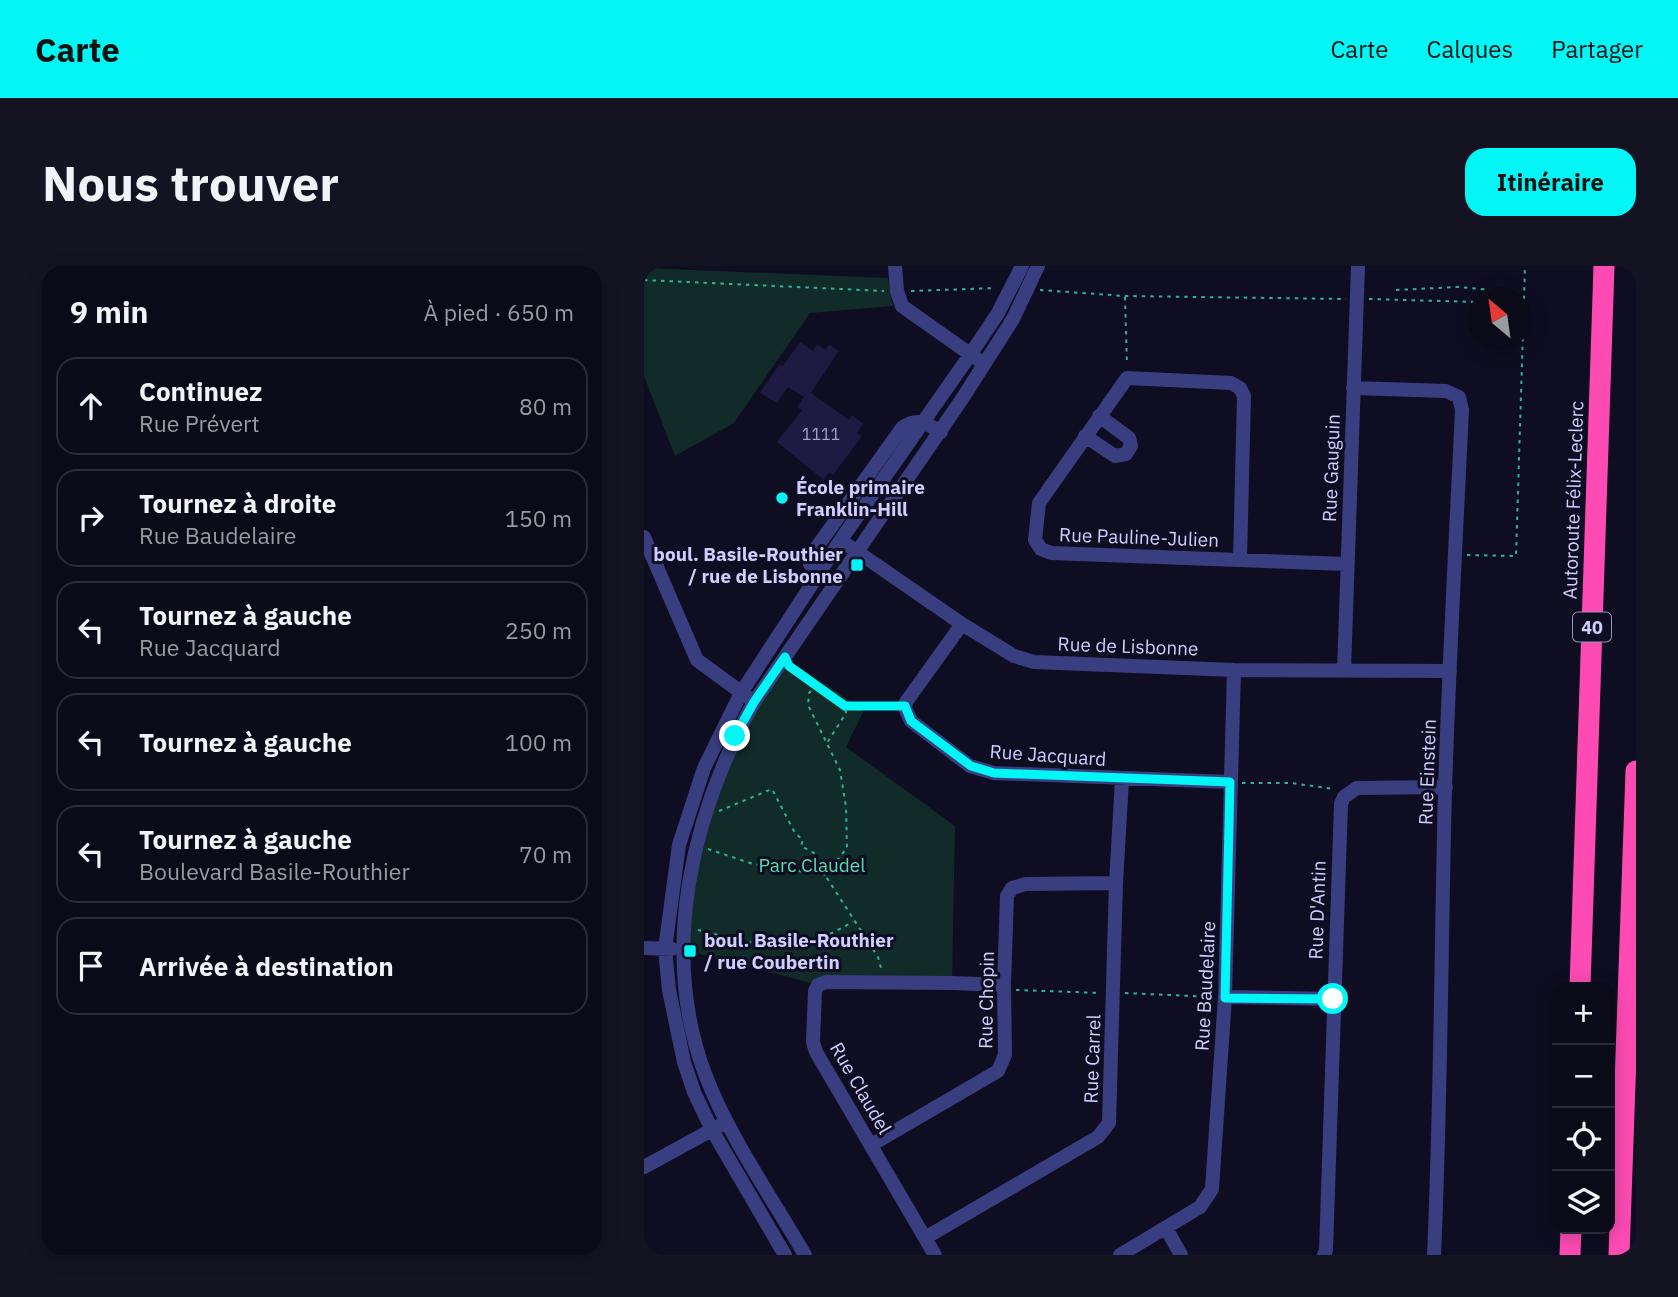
<!DOCTYPE html>
<html lang="fr">
<meta charset="utf-8">
<style>
body{margin:0;font-family:"IBM Plex Sans",sans-serif;background:#141322;color:#f1f3f6}
.controls{position:absolute;right:21px;bottom:21px;display:grid;overflow:hidden;border-radius:14px;box-shadow:0 4px 18px #0003}
.controls button{width:63px;height:63px;display:grid;place-items:center;padding:0;border:0;border-bottom:2px solid #2b2b38;background:#0b0a19;color:#f1f3f6;font:35px sans-serif}
.compass{position:absolute;left:824px;top:21px;width:63px;height:63px;border-radius:50%;background:#0b0a19;box-shadow:0 4px 18px #0003;rotate:331deg}
.stop{position:absolute;width:21px;height:21px;margin:-16px;border:5px solid #02f6f5;border-radius:50%;background:#fff}
.stop.end{background:#02f6f5;border-color:#fff;box-shadow:0 2px 7px #0008}
.list{margin:0;padding:0;list-style:none}
h2{display:flex;justify-content:space-between;align-items:center;height:91px;margin:0;padding:0 28px;font-size:30px}
h2 small{font-size:23px;font-weight:400;color:#9a9aa2}
.list li{display:grid;grid-template-columns:46px 1fr auto;gap:21px;align-items:center;box-sizing:border-box;height:98px;margin:0 14px 14px;padding:0 14px;border:2px solid #2b2b38;border-radius:21px}
.list b{display:block;font-size:26px;white-space:nowrap}
.list p{margin:0;font-size:23px;white-space:nowrap;color:#9a9aa2}
.list em{font-size:23px;font-style:normal;color:#9a9aa2}
.icon{flex:none;width:38px;height:38px;fill:none;stroke:currentColor;stroke-width:2;stroke-linecap:round;stroke-linejoin:round}
.map{position:relative;flex:none;width:992px;height:989px;overflow:hidden;border-radius:21px}
header{display:flex;align-items:center;gap:42px;box-sizing:border-box;height:98px;padding:0 35px;background:#02f6f5;color:#111}
header strong{font-size:33px}
nav{display:flex;gap:38px;margin-inline-start:auto;font-size:24px}
.intro{display:flex;align-items:center;justify-content:space-between;box-sizing:border-box;height:168px;padding:0 42px}
h1{margin:0;font-size:49px}
.button{padding:18px 32px;border-radius:21px;background:#02f6f5;color:#111;font-size:24px;font-weight:700}
main{display:flex;gap:42px;padding:0 42px}
aside{flex:1;background:#0b0a19;border-radius:21px;box-shadow:0 4px 18px #0003}
.map>svg:first-child{display:block}
.green{fill:#112b28}
.building{fill:#1e1a42}
.lines{fill:none;stroke-linecap:round;stroke-linejoin:round}
.path{stroke:#2fb29c;stroke-width:2;stroke-dasharray:3.5 5;stroke-linecap:butt}
.minor{stroke:#393e80;stroke-width:14}
.highway{stroke:#fd4bb3;stroke-width:21}
.route{stroke:#02f6f5;stroke-width:9}
.poi-dot{fill:#02f6f5;stroke:#0f0d21;stroke-width:2.5}
.labels{text-anchor:middle;dominant-baseline:central;stroke-width:6;stroke-linejoin:round;paint-order:stroke}
.number-label{font-size:16px;fill:#a3a1d0}
.shield{fill:#0f0d21;stroke:#9594bc;stroke-width:2}
.shield-label{font-size:18px;font-weight:bold;fill:#cfceff}
.street-label{font-size:19px;fill:#cfceff;stroke:#0f0d21}
.poi-label{font-size:19px;font-weight:bold;fill:#cfceff;stroke:#0f0d21;text-anchor:start}
.park-label{font-size:19px;fill:#5bdeaf;stroke:#0f0d21}
</style>
<header>
<strong>Carte</strong>
<nav><a>Carte</a><a>Calques</a><a>Partager</a></nav>
</header>
<div class="intro"><h1>Nous trouver</h1><a class="button">Itinéraire</a></div>
<main>
<aside>
<h2>9 min<small>À pied · 650 m</small></h2>
<ul class="list">
<li><svg class="icon" aria-label="ahead" viewBox="0 0 24 24"><path d="M12 20V5M6 11l6-6 6 6"/></svg><div><b>Continuez</b><p>Rue Prévert</p></div><em>80 m</em></li>
<li><svg class="icon" aria-label="right" viewBox="0 0 24 24"><path d="M7 20v-9h11M14 6l5 5-5 5"/></svg><div><b>Tournez à droite</b><p>Rue Baudelaire</p></div><em>150 m</em></li>
<li><svg class="icon" aria-label="left" viewBox="0 0 24 24"><path d="M17 20v-9H6M10 6l-5 5 5 5"/></svg><div><b>Tournez à gauche</b><p>Rue Jacquard</p></div><em>250 m</em></li>
<li><svg class="icon" aria-label="left" viewBox="0 0 24 24"><path d="M17 20v-9H6M10 6l-5 5 5 5"/></svg><div><b>Tournez à gauche</b></div><em>100 m</em></li>
<li><svg class="icon" aria-label="left" viewBox="0 0 24 24"><path d="M17 20v-9H6M10 6l-5 5 5 5"/></svg><div><b>Tournez à gauche</b><p>Boulevard Basile-Routhier</p></div><em>70 m</em></li>
<li><svg class="icon" aria-label="arrive" viewBox="0 0 24 24"><path d="M6 21V4h12l-3 4 3 4H6"/></svg><div><b>Arrivée à destination</b></div></li>
</ul>
</aside>
<div class="map">
<svg width="992" height="989" viewBox="0 0 992 989">
<rect width="100%" height="100%" fill="#0f0d21"/>
<path class="green" d="M 0,2 L 244,12 L 249,40 L 166,47 L 90,157 L 31,190 L 0,110 Z
M 140,391 L 220,444 L 202,481 L 311,560 L 308,717 L 174,719 L 40,684 L 41,637 L 74,509 Z"/>
<path class="building" d="M 156,76 L 169,85 L 173,78 L 182,84 L 185,79 L 195,85 L 167,127 L 205,154 L 208,149 L 219,158 L 213,167 L 218,170 L 189,209 L 185,206 L 180,214 L 133,176 L 158,144 L 153,141 L 160,131 L 144,121 L 133,137 L 116,127 L 135,99 L 139,100 Z"/>
<g class="lines">
<path class="path" d="M 0,14 L 240,25
M 396,24 L 481,30 L 702,33
M 752,24 L 814,21 L 848,24
M 267,25 L 352,22
M 481,31 L 483,99
M 725,33 L 834,36
M 823,289 L 872,290 L 881,0
M 149,402 L 201,440 L 202,447 L 183,477
M 173,419 L 165,427 L 164,439 L 196,504 L 202,541 L 203,582 L 181,609 L 234,691 L 238,706
M 202,440 L 249,440
M 598,517 L 647,517 L 690,523
M 75,545 L 128,523 L 151,567 L 159,574 L 157,580 L 172,588 L 180,608
M 64,583 L 109,598 L 181,609
M 54,664 C 80,670 127,684 153,680 C 172,677 191,665 209,656
M 372,724 L 457,727
M 481,727 L 569,731"/>
<path class="minor" d="M 251,0 L 253,25 L 258,40 L 333,93
M 709,122 L 802,125 L 815,131 L 818,144 C 812,270 805,397 801,524 C 797,679 797,834 790,989
M 441,170 L 471,190 L 482,188 L 487,180 L 485,172 L 455,150
M 0,271 L 53,394 L 105,432
M 205,280 L 318,358 L 370,390 L 390,396 L 590,404 L 806,405
M 596,294 L 600,130 L 596,122 L 587,117 L 483,112 L 395,237 L 391,274 L 397,283 L 407,287 L 703,298
M 175,307 L 166,298 L 165,292 L 258,162 C 273,151 282,157 297,166
M 318,358 L 262,436 L 261,442 L 267,455 L 326,500 L 350,507 L 586,516
M 700,404 L 714,0
M 0,682 L 28,683
M 581,731 L 689,733
M 227,879 L 354,805 L 361,789 L 360,719 L 363,630 L 368,622 L 382,618 L 472,617
M 0,901 L 75,860
M 522,962 L 537,989
M 281,972 L 454,871 L 465,857 L 472,617 L 478,513
M 141,989 L 68,864 L 50,826 L 40,796 L 25,724 L 21,683 L 35,579 L 60,502 L 97,427 L 196,275 L 326,89 L 354,47 L 378,0
M 161,989 C 128,932 84,869 61,808 C 15,684 48,548 110,436 L 318,133 L 369,53 L 394,0
M 291,989 L 172,786 L 169,776 L 171,725 L 174,719 L 182,716 L 308,717 L 360,719
M 476,989 L 556,941 L 568,923 L 581,731 L 590,404
M 680,989 L 682,984 L 697,538 L 700,531 L 713,522 L 802,521"/>
<path class="highway" d="M 936,721 L 960,0
M 926,989 L 927,963
M 975,989 L 992,505"/>
</g>
<g class="lines">
<path class="route" d="M 91,470 L 110,436 L 141,391 L 145,400 L 201,440 L 261,440 L 267,455 L 327,500 L 350,507 L 586,516 L 581,732 L 689,733"/>
</g>
<g class="poi-dot">
<circle cx="138" cy="232" r="7"/>
<rect x="206" y="292" width="14" height="14" rx="3.5"/>
<rect x="39" y="678" width="14" height="14" rx="3.5"/>
</g>
<g class="labels">
<g class="number-label">
<text x="177" y="168">1111</text>
</g>
<rect class="shield" x="929" y="346.5" width="38" height="29" rx="5"/>
<g class="shield-label">
<text x="948" y="361">40</text>
</g>
<g class="street-label">
<text transform="translate(687 202) rotate(-88)">Rue Gauguin</text>
<text transform="translate(929 234) rotate(-88)">Autoroute Félix-Leclerc</text>
<text transform="translate(495 271) rotate(2)">Rue Pauline-Julien</text>
<text transform="translate(484 380) rotate(2)">Rue de Lisbonne</text>
<text transform="translate(404 489) rotate(4)">Rue Jacquard</text>
<text transform="translate(783 506) rotate(-88)">Rue Einstein</text>
<text transform="translate(673 644) rotate(-88)">Rue D'Antin</text>
<text transform="translate(561 720) rotate(-87)">Rue Baudelaire</text>
<text transform="translate(342 734) rotate(-89)">Rue Chopin</text>
<text transform="translate(448 793) rotate(-88)">Rue Carrel</text>
<text transform="translate(217 822) rotate(60)">Rue Claudel</text>
</g>
<g class="poi-label">
<text x="152" y="221">École primaire<tspan x="152" dy="22">Franklin-Hill</tspan></text>
<text x="199" y="288" text-anchor="end">boul. Basile-Routhier<tspan x="199" dy="22">/ rue de Lisbonne</tspan></text>
<text x="60" y="674">boul. Basile-Routhier<tspan x="60" dy="22">/ rue Coubertin</tspan></text>
</g>
<g class="park-label">
<text x="168" y="599">Parc Claudel</text>
</g>
</g>
</svg>
<div class="controls">
<button>+</button>
<button>−</button>
<button><svg class="icon" aria-label="locate" viewBox="0 0 24 24"><circle cx="12" cy="12" r="6"/><path d="M12 2v4M12 18v4M2 12h4M18 12h4"/></svg></button>
<button><svg class="icon" aria-label="layers" viewBox="0 0 24 24"><path d="M12 4l9 5-9 5-9-5zM3 14l9 5 9-5"/></svg></button>
</div>
<svg class="compass" viewBox="-18 -18 36 36"><path d="M0-13l5 13h-10z" fill="#e53935"/><path d="M0 13l5-13h-10z" fill="#9a9aa2"/></svg>
<div class="stop" style="left:689px;top:733px"></div>
<div class="stop end" style="left:91px;top:470px"></div>
</div>
</main>
